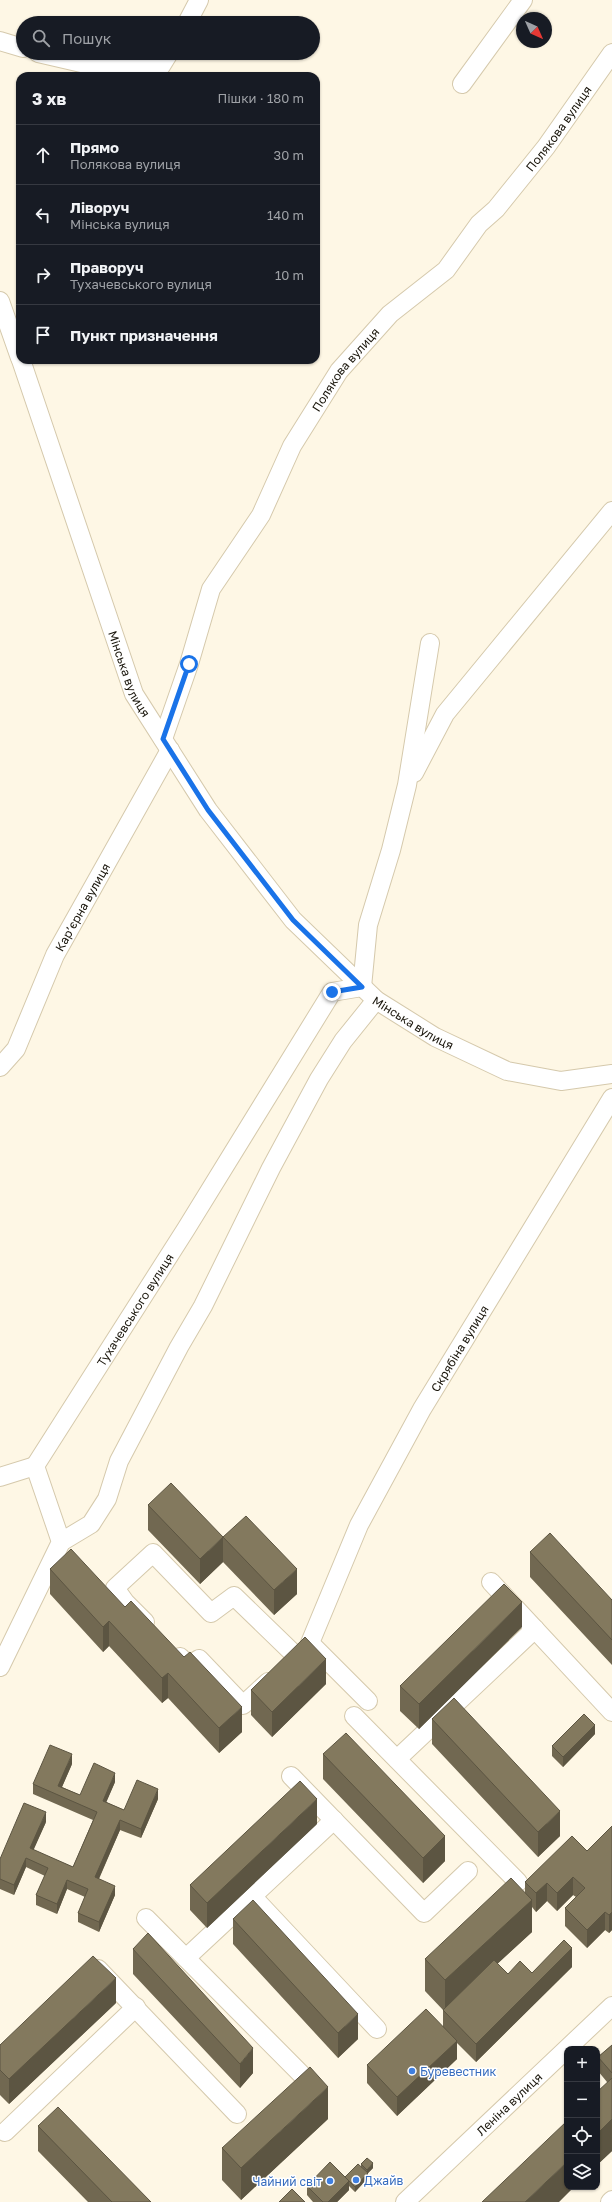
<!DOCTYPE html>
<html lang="uk">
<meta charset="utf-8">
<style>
body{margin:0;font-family:"Golos Text",sans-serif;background:#242831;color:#f1f3f6}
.controls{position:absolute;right:12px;bottom:12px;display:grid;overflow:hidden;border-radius:8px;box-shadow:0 1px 3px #0004}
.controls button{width:36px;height:36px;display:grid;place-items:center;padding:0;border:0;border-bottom:1px solid #363941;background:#171b24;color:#f1f3f6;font:20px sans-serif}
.compass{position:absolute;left:516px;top:12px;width:36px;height:36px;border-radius:50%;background:#171b24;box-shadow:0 1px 3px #0004;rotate:135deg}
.stop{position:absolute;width:12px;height:12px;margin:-9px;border:3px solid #1a73e8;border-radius:50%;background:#fff}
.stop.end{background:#1a73e8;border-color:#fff;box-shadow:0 1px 4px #0008}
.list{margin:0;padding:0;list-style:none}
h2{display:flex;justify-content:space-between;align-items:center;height:52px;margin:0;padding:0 16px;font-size:17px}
h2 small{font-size:13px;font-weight:400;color:#9ea1a6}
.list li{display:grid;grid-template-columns:26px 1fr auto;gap:12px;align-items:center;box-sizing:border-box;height:60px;padding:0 16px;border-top:1px solid #363941}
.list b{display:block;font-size:15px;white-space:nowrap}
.list p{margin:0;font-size:13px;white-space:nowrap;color:#9ea1a6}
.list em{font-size:13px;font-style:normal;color:#9ea1a6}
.icon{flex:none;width:22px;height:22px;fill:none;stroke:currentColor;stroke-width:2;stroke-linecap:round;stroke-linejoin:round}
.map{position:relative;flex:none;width:612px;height:2202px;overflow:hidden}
.search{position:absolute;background:#171b24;box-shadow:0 1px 3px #0004;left:16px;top:16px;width:304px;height:44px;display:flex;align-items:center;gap:10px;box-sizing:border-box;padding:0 14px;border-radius:22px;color:#9ea1a6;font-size:15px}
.panel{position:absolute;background:#171b24;box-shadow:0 1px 3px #0004;left:16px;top:72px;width:304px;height:292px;border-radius:12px}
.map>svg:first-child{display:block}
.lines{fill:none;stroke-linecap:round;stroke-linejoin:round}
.minor-casing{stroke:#d5c9ac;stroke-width:20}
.minor{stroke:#fff;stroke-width:18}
.wall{fill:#716851}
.shaded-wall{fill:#5c5542}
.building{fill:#83795e;stroke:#5c5542}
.route{stroke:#1a73e8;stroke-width:5}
.shop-dot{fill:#3f7fe0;stroke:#fff;stroke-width:1.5}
.labels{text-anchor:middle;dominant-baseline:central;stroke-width:3;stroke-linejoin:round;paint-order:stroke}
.street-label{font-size:12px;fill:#19150b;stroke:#fff}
.shop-label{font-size:12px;fill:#366cbe;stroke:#fff;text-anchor:start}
</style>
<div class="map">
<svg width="612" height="2202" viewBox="0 0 612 2202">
<rect width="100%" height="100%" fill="#fef7e5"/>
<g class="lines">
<defs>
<g id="minor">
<path d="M 187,23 L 199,0"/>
<path d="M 0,41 L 23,48"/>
<path d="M 38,53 L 103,68 L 161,66 L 169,53"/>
<path d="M 462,84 L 523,0"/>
<path d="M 0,301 L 20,358"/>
<path id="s1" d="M 21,360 L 134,694 L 208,810 L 293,920 L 376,1000 L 435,1037 L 507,1071 L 561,1081 L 612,1074"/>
<path id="s2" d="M 163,739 L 189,664 L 211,589 L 261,515 L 292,446 L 339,371 L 390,314 L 446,270 L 479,224 L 496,209 L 546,147 L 612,53"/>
<path d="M 414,773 L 445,714 L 612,511"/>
<path id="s3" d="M 0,1067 L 16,1049 L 55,955 L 170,750"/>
<path d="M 0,1477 L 35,1466"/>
<path d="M 61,1542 L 91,1524 L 107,1499 L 119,1461 L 179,1347 L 203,1306 L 271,1168 L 319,1079 L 343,1041 L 376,1000"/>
<path d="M 491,1582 L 612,1712"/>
<path d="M 145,1622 L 125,1602 L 115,1588 L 153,1553 L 211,1613 L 234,1596 L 296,1656"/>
<path d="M 180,1657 L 188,1666 L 199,1659 L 243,1705 L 268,1682"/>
<path id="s4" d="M 0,1667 L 61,1542 L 35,1466 L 186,1229 L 332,992 L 362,987 L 368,925 L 391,850 L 407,785 L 430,643"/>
<path id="s5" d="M 368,1701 L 310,1643 L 359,1525 L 422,1409 L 612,1098"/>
<path d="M 354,1716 L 518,1882"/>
<path d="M 397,1759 L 535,1629"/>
<path d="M 291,1776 L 424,1913 L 468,1871"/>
<path d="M 252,1896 L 377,2029"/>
<path d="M 146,1918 L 312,2085"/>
<path d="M 186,1958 L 334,1820"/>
<path d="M 98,1969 L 237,2114"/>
<path d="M 5,2132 L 136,2007"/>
<path id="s6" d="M 405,2202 L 612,2006"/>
<path d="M 610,2202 L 612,2200"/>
</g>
</defs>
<use href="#minor" class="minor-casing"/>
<use href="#minor" class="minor"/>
</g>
<path class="wall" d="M 148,1505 L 223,1562 L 200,1584 L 148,1530 Z
M 223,1537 L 297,1594 L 274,1615 L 223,1562 Z
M 530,1552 L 612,1600 L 612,1665 L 530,1577 Z
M 50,1569 L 125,1607 L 242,1732 L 219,1753 L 168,1698 L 162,1703 L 109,1646 L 103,1652 L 50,1594 Z
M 522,1627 L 419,1729 L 400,1711 L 400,1686 Z
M 326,1684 L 272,1737 L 251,1715 L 251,1690 Z
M 432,1719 L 560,1836 L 538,1857 L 432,1744 Z
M 595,1734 L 563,1767 L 552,1756 L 552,1746 Z
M 323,1754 L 445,1861 L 423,1883 L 323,1779 Z
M 72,1764 L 62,1787 L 80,1795 L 115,1782 L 106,1802 L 124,1810 L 158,1799 L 141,1838 L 120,1830 L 99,1879 L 115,1895 L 99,1932 L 78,1922 L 78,1913 L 85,1897 L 67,1889 L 57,1914 L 36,1905 L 36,1895 L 45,1876 L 26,1867 L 14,1895 L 0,1889 L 0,1859 L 46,1822 L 33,1850 L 73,1867 L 93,1820 L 33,1794 L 33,1784 Z
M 317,1824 L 207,1928 L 190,1910 L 190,1885 Z
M 612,1826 L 612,1930 L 609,1933 L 605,1930 L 587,1948 L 565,1926 L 565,1908 L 576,1897 L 573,1895 L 557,1911 L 547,1901 L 536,1912 L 532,1907 L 532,1932 L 497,1964 L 508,1974 L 532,1973 L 572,1967 L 476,2062 L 457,2043 L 457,2059 L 397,2116 L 367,2083 L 367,2065 L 443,2026 L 443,2010 L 425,1991 L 425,1959 L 525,1893 L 525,1882 L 587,1851 Z
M 233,1919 L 358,2039 L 338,2058 L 233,1944 Z
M 133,1949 L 253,2073 L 240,2088 L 133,1974 Z
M 116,2003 L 9,2104 L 0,2095 L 0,2045 Z
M 612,2045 L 612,2151 L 597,2165 L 607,2082 L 598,2071 L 598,2057 Z
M 328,2119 L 241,2200 L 222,2180 L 222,2148 Z
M 38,2126 L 151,2202 L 88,2202 L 38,2151 Z
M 361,2164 L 373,2168 L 368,2173 L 368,2178 L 355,2192 L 349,2186 L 349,2190 L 337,2202 L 313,2202 L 307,2195 L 307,2186 L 345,2177 L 361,2167 Z"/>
<path class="shaded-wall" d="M 223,1537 L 223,1562 L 200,1584 L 200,1559 Z
M 297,1569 L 297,1594 L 274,1615 L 274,1590 Z
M 522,1602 L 522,1627 L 419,1729 L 419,1704 Z
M 109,1621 L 109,1646 L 103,1652 L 103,1627 Z
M 326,1659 L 326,1684 L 272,1737 L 272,1712 Z
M 168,1673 L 168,1698 L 162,1703 L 162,1678 Z
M 242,1707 L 242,1732 L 219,1753 L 219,1728 Z
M 595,1725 L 595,1734 L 563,1767 L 563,1757 Z
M 72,1754 L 72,1764 L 58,1796 L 58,1786 Z
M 115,1773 L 115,1782 L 103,1810 L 103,1801 Z
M 158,1789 L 158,1799 L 141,1838 L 141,1829 Z
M 317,1799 L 317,1824 L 207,1928 L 207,1903 Z
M 560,1811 L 560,1836 L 538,1857 L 538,1832 Z
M 46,1812 L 46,1822 L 30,1858 L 30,1848 Z
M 120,1820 L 120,1830 L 95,1887 L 95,1877 Z
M 445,1836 L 445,1861 L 423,1883 L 423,1858 Z
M 26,1858 L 26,1867 L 14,1895 L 14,1885 Z
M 573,1877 L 573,1895 L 557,1911 L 557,1893 Z
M 67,1880 L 67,1889 L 57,1914 L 57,1904 Z
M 547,1883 L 547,1901 L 536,1912 L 536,1893 Z
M 115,1886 L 115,1895 L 99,1932 L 99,1922 Z
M 532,1900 L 532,1932 L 445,2012 L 445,1980 Z
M 605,1912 L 605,1930 L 587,1948 L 587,1930 Z
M 612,1912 L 612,1930 L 609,1933 L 609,1915 Z
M 572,1948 L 572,1967 L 476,2062 L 476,2044 Z
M 116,1978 L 116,2003 L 9,2104 L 9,2079 Z
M 358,2014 L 358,2039 L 338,2058 L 338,2033 Z
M 457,2041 L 457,2059 L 397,2116 L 397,2097 Z
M 253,2048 L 253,2073 L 240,2088 L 240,2064 Z
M 328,2087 L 328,2119 L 241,2200 L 241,2168 Z
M 612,2119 L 612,2151 L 597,2165 L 597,2134 Z
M 567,2162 L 567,2187 L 574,2187 L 559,2202 L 525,2202 Z
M 373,2163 L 373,2168 L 368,2173 L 368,2178 L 355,2192 L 355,2187 L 367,2174 L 367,2170 Z
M 349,2181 L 349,2190 L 337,2202 L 328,2202 Z"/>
<path class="building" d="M 171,1483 L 223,1537 L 200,1559 L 148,1505 Z
M 246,1516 L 297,1569 L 274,1590 L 223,1537 Z
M 550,1533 L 612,1600 L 612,1640 L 530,1552 Z
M 71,1549 L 125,1607 L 131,1601 L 184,1657 L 190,1652 L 242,1707 L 219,1728 L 168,1673 L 162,1678 L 109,1621 L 103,1627 L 50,1569 Z
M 504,1584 L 522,1602 L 419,1704 L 400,1686 Z
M 305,1637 L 326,1659 L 272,1712 L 251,1690 Z
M 454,1698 L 560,1811 L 538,1832 L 432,1719 Z
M 584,1714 L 595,1725 L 563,1757 L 552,1746 Z
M 346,1733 L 445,1836 L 423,1858 L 323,1754 Z
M 50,1745 L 72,1754 L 58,1786 L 80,1795 L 94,1763 L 115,1773 L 103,1801 L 124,1810 L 137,1780 L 158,1789 L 141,1829 L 120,1820 L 95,1877 L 115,1886 L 99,1922 L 78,1913 L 88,1889 L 67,1880 L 57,1904 L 36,1895 L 48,1868 L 26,1858 L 14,1885 L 0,1879 L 0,1859 L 24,1803 L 46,1812 L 30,1848 L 73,1867 L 97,1812 L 33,1784 Z
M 300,1781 L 317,1799 L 207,1903 L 190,1885 Z
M 612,1826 L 612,1912 L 609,1915 L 605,1912 L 587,1930 L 565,1908 L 585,1888 L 573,1877 L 557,1893 L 547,1883 L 536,1893 L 525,1882 L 572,1836 L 587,1851 Z
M 511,1878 L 532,1900 L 445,1980 L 425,1959 Z
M 253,1900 L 358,2014 L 338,2033 L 233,1919 Z
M 148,1933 L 253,2048 L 240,2064 L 133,1949 Z
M 564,1940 L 572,1948 L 476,2044 L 443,2010 L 494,1960 L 508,1974 L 520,1961 L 532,1973 Z
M 93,1956 L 116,1978 L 9,2079 L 0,2070 L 0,2045 Z
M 426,2009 L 457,2041 L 397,2097 L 367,2065 Z
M 612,2045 L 612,2073 L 598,2057 Z
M 310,2067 L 328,2087 L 241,2168 L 222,2148 Z
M 612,2078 L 612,2119 L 597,2134 L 597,2092 Z
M 58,2107 L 151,2202 L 112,2202 L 38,2126 Z
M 567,2121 L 567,2162 L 525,2202 L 482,2202 Z
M 367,2158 L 373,2163 L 367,2170 L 361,2164 Z
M 330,2162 L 349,2181 L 328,2202 L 323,2202 L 307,2186 Z
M 358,2164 L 368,2173 L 355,2187 L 345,2177 Z
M 292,2189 L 305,2202 L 279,2202 Z"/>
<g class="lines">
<path class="route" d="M 189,664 L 163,739 L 208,810 L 293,920 L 362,987 L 332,992"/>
</g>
<g class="shop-dot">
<circle cx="412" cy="2071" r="4"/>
<circle cx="356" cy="2180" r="4"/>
<circle cx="330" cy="2181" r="4"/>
</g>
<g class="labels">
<g class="street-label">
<text stroke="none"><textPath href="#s2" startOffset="740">Полякова вулиця</textPath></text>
<text stroke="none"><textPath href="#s2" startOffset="416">Полякова вулиця</textPath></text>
<text stroke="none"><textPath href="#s1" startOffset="332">Мінська вулиця</textPath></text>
<text stroke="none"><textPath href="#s3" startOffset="181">Кар’єрна вулиця</textPath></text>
<text stroke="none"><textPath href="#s1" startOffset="788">Мінська вулиця</textPath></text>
<text stroke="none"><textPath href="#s4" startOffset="405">Тухачевського вулиця</textPath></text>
<text stroke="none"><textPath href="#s5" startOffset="413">Скрябіна вулиця</textPath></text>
<text stroke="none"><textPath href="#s6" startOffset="143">Леніна вулиця</textPath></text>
</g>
<g class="shop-label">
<text x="420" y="2071">Буревестник</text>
<text x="364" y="2180">Джайв</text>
<text x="322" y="2181" text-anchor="end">Чайний світ</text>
</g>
</g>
</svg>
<div class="controls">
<button>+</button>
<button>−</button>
<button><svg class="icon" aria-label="locate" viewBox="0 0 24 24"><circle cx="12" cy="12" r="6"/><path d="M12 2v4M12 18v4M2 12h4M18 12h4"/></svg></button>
<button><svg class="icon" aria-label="layers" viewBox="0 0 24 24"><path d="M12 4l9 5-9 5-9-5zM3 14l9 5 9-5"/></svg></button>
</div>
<svg class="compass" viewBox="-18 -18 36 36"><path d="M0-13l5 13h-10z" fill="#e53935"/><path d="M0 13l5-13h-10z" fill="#9ea1a6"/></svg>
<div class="stop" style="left:189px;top:664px"></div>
<div class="stop end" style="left:332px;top:992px"></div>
<div class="search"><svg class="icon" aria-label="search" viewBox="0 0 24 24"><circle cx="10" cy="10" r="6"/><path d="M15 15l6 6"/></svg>Пошук</div>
<section class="panel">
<h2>3 хв<small>Пішки · 180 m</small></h2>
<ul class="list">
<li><svg class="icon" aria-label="ahead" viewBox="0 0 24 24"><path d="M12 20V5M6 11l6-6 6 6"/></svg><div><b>Прямо</b><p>Полякова вулиця</p></div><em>30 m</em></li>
<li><svg class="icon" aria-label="left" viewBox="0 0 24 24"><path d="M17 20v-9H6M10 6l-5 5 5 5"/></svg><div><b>Ліворуч</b><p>Мінська вулиця</p></div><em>140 m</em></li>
<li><svg class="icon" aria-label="right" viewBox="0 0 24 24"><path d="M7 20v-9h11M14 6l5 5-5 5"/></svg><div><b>Праворуч</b><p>Тухачевського вулиця</p></div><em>10 m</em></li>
<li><svg class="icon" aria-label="arrive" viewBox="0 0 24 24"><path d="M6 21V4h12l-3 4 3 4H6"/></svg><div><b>Пункт призначення</b></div></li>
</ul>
</section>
</div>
